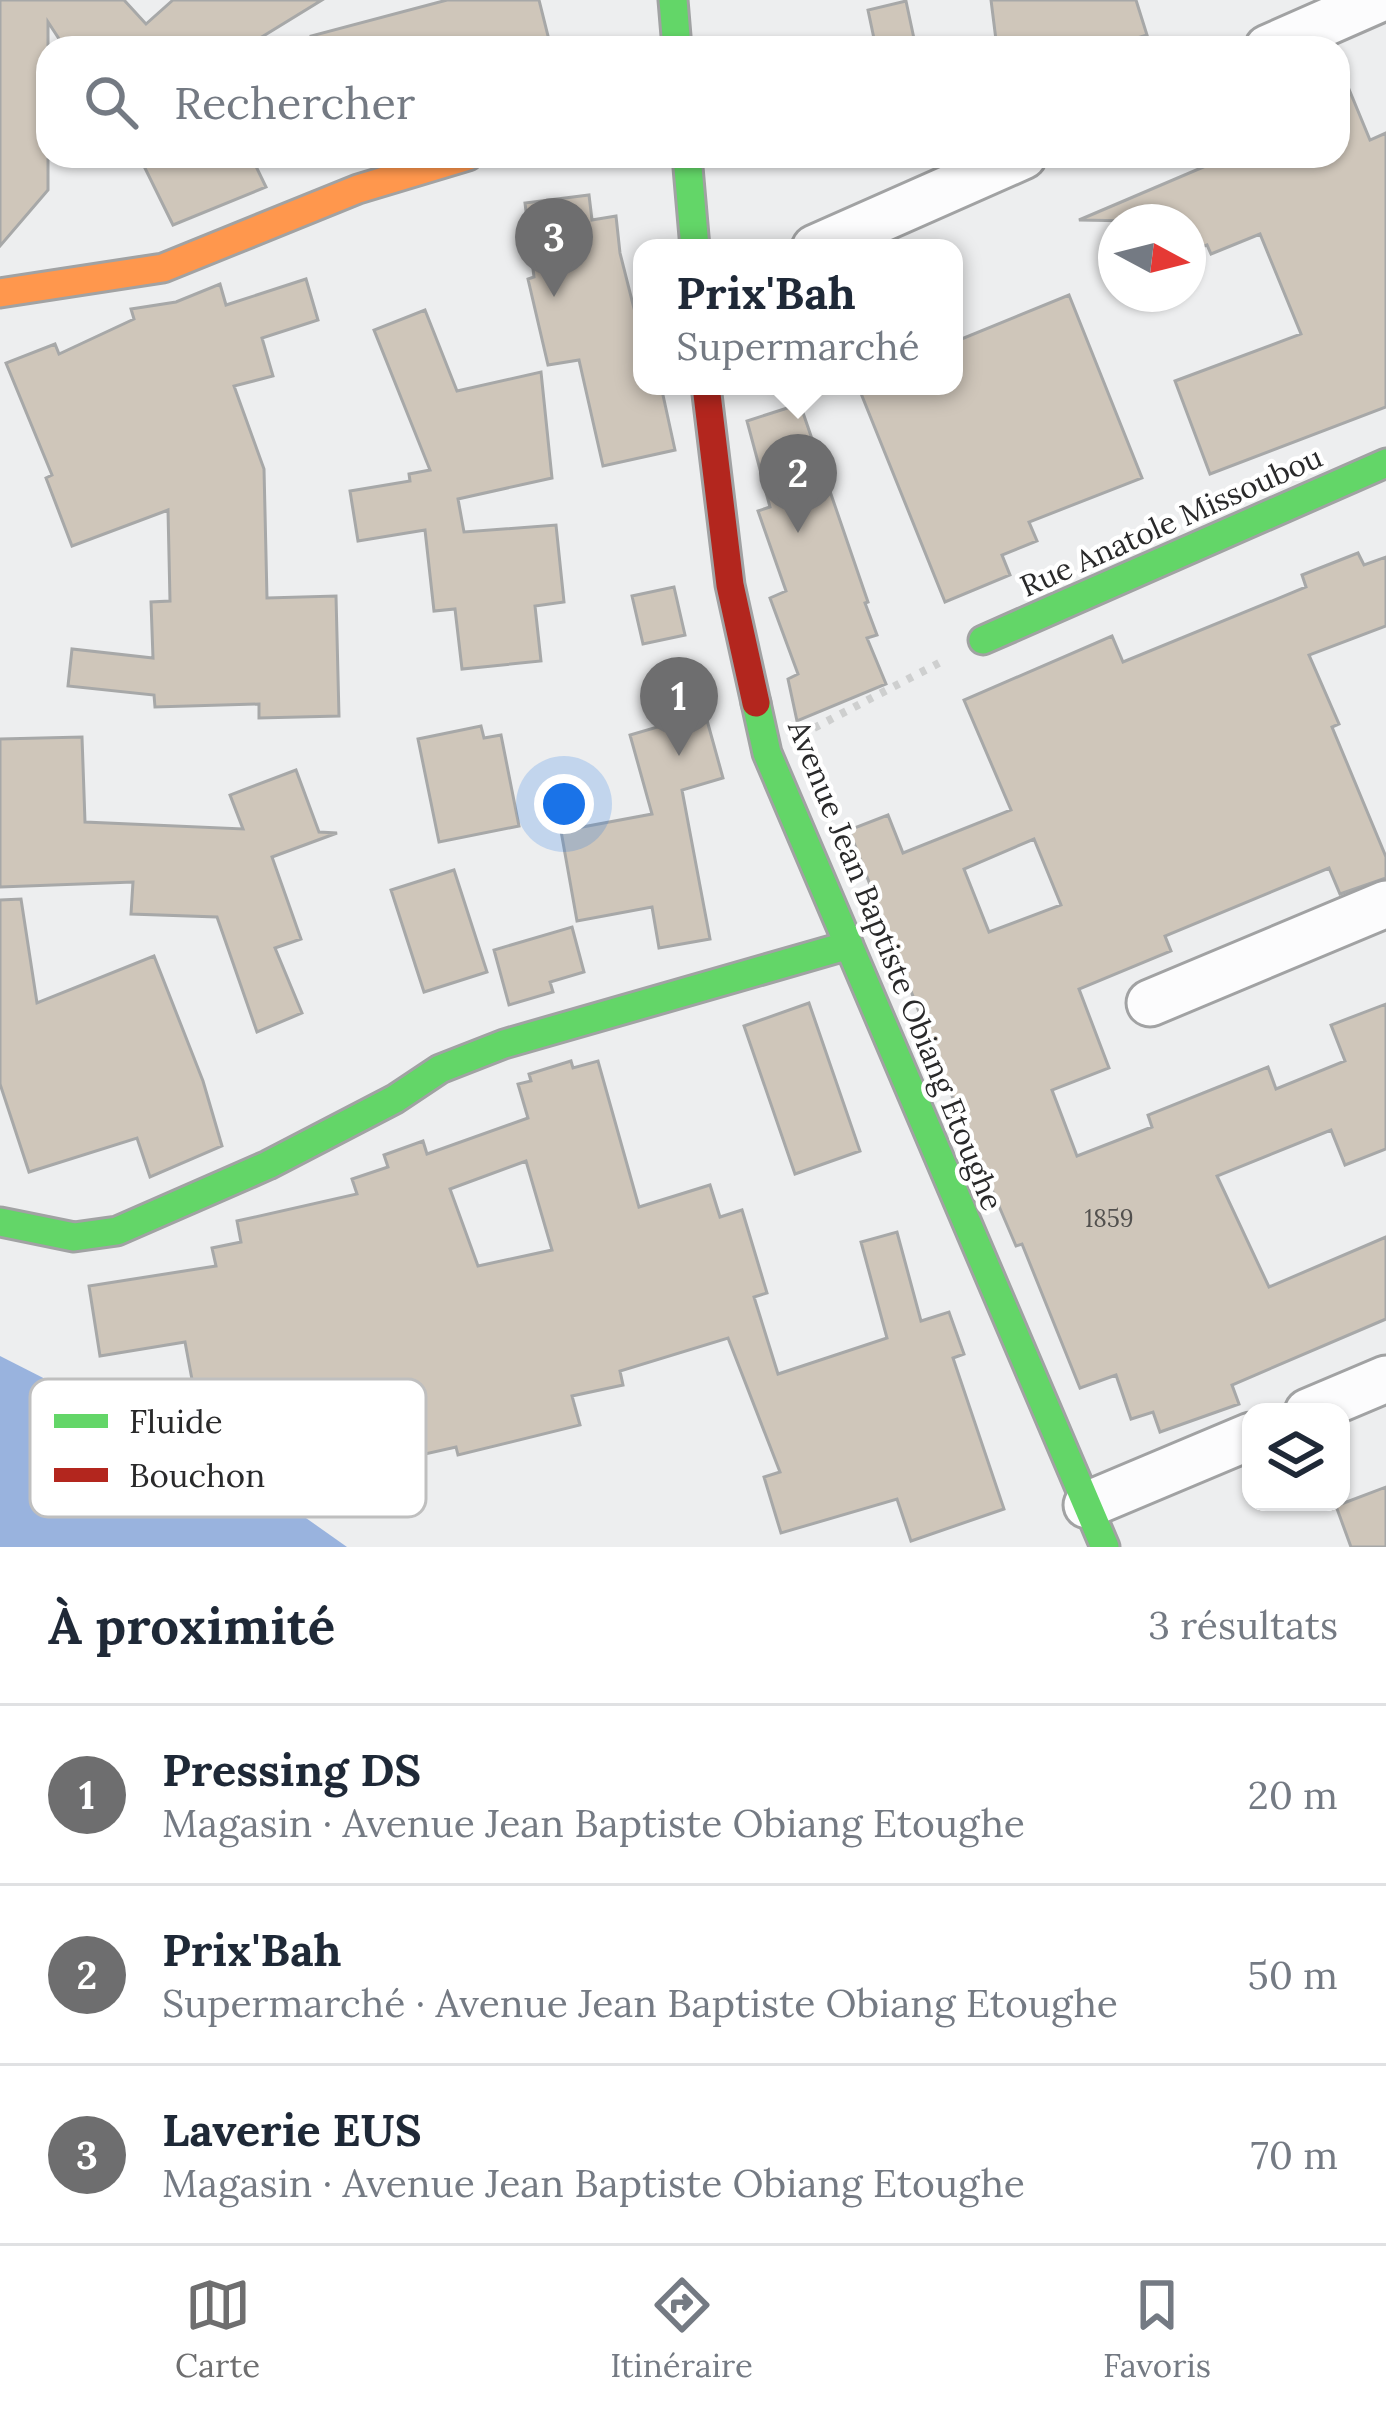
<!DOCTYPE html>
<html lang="fr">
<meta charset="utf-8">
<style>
body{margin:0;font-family:Lora,serif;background:#f6f6f7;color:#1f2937}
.controls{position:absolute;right:36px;bottom:36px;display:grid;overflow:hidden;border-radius:24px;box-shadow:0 3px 9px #0004}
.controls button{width:108px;height:108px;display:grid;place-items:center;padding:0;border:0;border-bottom:3px solid #e0e1e3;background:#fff;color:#1f2937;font:60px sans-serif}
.compass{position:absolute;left:1098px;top:204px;width:108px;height:108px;border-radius:50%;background:#fff;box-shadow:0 3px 9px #0004;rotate:97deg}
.you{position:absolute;left:564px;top:804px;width:42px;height:42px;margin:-30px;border:9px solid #fff;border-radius:50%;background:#1a73e8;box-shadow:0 0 0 18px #1a73e833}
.badge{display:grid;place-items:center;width:78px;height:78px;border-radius:50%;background:#6e6e6f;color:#fff;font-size:39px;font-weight:700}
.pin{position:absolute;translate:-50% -99px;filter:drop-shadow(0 3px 6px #0008)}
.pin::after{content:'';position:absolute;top:63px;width:42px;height:36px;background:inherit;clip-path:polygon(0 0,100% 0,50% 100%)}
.popup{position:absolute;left:633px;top:239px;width:330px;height:156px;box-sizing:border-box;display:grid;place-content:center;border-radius:24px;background:#fff;filter:drop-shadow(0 3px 9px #0005);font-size:39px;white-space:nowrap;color:#747a83}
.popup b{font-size:45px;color:#1f2937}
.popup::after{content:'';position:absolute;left:50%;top:100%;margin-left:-24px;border:24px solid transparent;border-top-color:#fff}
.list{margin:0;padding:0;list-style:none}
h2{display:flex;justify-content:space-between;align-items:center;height:156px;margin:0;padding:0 48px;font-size:51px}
h2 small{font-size:39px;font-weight:400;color:#747a83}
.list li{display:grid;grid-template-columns:78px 1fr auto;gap:36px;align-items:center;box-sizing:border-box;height:180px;padding:0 48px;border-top:3px solid #e0e1e3}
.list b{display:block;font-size:45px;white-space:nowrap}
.list p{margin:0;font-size:39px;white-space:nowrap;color:#747a83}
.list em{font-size:39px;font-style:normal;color:#747a83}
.icon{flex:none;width:66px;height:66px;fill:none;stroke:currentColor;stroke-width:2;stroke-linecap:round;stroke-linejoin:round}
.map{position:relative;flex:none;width:1386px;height:1547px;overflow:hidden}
.search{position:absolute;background:#fff;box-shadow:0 3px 9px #0004;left:36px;right:36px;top:36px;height:132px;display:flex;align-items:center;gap:30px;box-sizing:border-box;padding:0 42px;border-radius:36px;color:#747a83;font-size:45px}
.sheet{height:696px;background:#fff}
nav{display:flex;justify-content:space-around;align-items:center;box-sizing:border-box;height:168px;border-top:3px solid #e0e1e3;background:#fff;font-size:33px;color:#747a83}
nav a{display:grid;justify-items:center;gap:6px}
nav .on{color:#6e6e6f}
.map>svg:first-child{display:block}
.water{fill:#99b3de}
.building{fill:#cfc6ba;stroke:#a7a8a8;stroke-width:3;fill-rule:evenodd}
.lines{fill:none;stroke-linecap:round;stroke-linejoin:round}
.street-casing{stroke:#a1a2a3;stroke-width:51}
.fast-casing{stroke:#a1a2a3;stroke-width:33}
.slow-casing{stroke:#a1a2a3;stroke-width:33}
.jam-casing{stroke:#a1a2a3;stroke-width:33}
.path{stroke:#cecfcf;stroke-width:8;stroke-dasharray:6 9;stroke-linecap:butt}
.street{stroke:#fcfcfd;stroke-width:45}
.fast{stroke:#63d668;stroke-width:27}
.slow{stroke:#ff974d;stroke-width:27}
.jam{stroke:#b3261e;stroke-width:27}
.labels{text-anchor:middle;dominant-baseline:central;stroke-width:9;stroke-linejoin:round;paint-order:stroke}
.number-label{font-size:24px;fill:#52504e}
.street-label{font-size:30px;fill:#29292a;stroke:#fff}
.key{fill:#fff;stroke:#bfbfbf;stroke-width:3}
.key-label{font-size:33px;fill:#29292a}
</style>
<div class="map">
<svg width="1386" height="1547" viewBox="0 0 1386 1547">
<rect width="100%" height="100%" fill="#edeeef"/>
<path class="water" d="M 0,1356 L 272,1494 L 347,1547 L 0,1547 Z"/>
<path class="building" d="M 0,0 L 124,0 L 146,24 L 173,0 L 322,0 L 244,48 L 65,48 L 48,22 L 48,190 L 0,246 Z
M 447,0 L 539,0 L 551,48 L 313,48 L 311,36 Z
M 991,0 L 1136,0 L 1147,35 L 1105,48 L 997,48 Z
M 906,1 L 916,48 L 876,48 L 868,10 Z
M 1339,65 L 1370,140 L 1386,133 L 1386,407 L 1210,474 L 1175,381 L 1301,334 L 1260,234 L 1211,254 L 1207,245 L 1188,252 L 1188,222 L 1079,220 L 1229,156 L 1338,156 Z
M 139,156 L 251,156 L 266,187 L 173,225 Z
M 589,195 L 592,220 L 616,216 L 620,253 L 642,340 L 642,386 L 661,386 L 675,450 L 603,466 L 579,360 L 548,365 L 528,279 L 534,277 L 525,203 Z
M 306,279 L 318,320 L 262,338 L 273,376 L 234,386 L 264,469 L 267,598 L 336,596 L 339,716 L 259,718 L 259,704 L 155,707 L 154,695 L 68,686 L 72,649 L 153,658 L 151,602 L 170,601 L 168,510 L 72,546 L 46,478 L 52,475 L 6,363 L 55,344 L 59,354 L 134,319 L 131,309 L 176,302 L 220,284 L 226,305 Z
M 1069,295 L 1142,478 L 1029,522 L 1037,541 L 1002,555 L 1010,575 L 945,602 L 858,386 L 954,386 L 954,342 Z
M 425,310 L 457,391 L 541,372 L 552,478 L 458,499 L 464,532 L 556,525 L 564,602 L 535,606 L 541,661 L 462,669 L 455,609 L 434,611 L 425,530 L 358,541 L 350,491 L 410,481 L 409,474 L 430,470 L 374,330 Z
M 800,404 L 868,602 L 865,603 L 877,635 L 867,638 L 886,684 L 797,721 L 788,679 L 798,674 L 770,598 L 786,591 L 758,511 L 770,507 L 747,421 Z
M 1358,553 L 1364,565 L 1386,557 L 1386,626 L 1309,655 L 1339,724 L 1332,727 L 1386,857 L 1386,878 L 1340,894 L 1329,868 L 1165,936 L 1171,951 L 1079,989 L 1109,1068 L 1052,1090 L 1077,1156 L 1152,1127 L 1148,1115 L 1268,1067 L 1276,1089 L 1345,1061 L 1331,1025 L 1386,1004 L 1386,1149 L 1345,1165 L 1331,1130 L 1217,1176 L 1269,1287 L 1386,1237 L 1386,1319 L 1232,1385 L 1239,1404 L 1160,1432 L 1153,1412 L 1131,1419 L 1116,1375 L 1080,1388 L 1022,1244 L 1016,1246 L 946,1082 L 849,830 L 888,815 L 903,853 L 1011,810 L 964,700 L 1112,636 L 1123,662 L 1306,587 L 1302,575 ZM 1034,839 L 1061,905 L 989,932 L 964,869 Z
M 674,587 L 685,635 L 643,644 L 632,596 Z
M 705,713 L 723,778 L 682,790 L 710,939 L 659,948 L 652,907 L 577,921 L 561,831 L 652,814 L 630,735 Z
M 481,726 L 484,738 L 501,735 L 519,826 L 439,842 L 418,739 Z
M 82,737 L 85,822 L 243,829 L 230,795 L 296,770 L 319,832 L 337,833 L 272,857 L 301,939 L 275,948 L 302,1013 L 257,1032 L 217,917 L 131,914 L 133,882 L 0,887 L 0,739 Z
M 454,870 L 487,972 L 424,992 L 391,890 Z
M 21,899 L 37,1003 L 154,956 L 203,1081 L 222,1146 L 150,1177 L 137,1138 L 29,1172 L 0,1084 L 0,900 Z
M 572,927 L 584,972 L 550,982 L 553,992 L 509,1005 L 494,950 Z
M 809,1003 L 860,1151 L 795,1174 L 744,1026 Z
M 571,1061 L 573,1068 L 598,1061 L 639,1207 L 710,1185 L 720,1217 L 742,1210 L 767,1293 L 754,1297 L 778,1374 L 887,1338 L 861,1242 L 897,1232 L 921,1321 L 949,1312 L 964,1354 L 953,1358 L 1004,1509 L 911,1541 L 897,1499 L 781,1533 L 764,1477 L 780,1472 L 728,1338 L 620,1371 L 623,1385 L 572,1396 L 580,1425 L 458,1455 L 456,1447 L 318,1478 L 299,1397 L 199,1417 L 185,1342 L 100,1356 L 89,1286 L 216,1266 L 212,1248 L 241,1242 L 237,1221 L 357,1194 L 352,1179 L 388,1167 L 384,1155 L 423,1141 L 427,1154 L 528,1118 L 518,1084 L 531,1081 L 529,1074 ZM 526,1161 L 552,1250 L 478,1266 L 450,1189 Z
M 1386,1487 L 1386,1547 L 1351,1547 L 1336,1506 Z"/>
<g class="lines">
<defs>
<path id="street" d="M 1268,48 L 1377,0
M 815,248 L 1023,156
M 1150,1003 L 1386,904
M 1308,1412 L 1386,1379
M 1087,1505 L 1251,1436"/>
<path id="fast" d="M 673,0 L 677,48
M 687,156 L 695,248
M 983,640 L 1386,463
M 756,703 L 767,753 L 1105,1547
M 0,1222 L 74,1237 L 117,1231 L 268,1165 L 395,1099 L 440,1069 L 504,1044 L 849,945"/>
<path id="slow" d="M 0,293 L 163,268 L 358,189 L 468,156"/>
<path id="jam" d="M 706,386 L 730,585 L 756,703"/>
</defs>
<use href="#street" class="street-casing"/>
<use href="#fast" class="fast-casing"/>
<use href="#slow" class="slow-casing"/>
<use href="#jam" class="jam-casing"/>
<path class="path" d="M 814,728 L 939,663"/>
<use href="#street" class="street"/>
<use href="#fast" class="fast"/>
<use href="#slow" class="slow"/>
<use href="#jam" class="jam"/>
</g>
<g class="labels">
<g class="number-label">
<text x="1109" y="1218">1859</text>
</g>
<g class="street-label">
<text transform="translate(1171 521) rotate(-24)">Rue Anatole Missoubou</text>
<text transform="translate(896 965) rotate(68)">Avenue Jean Baptiste Obiang Etoughe</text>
</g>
</g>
<rect x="30" y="1379" width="396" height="138" rx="18" class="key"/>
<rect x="54" y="1414" width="54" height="14" fill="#63d668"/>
<rect x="54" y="1468" width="54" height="14" fill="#b3261e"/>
<g class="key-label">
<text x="129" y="1433">Fluide</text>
<text x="129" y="1487">Bouchon</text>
</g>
</svg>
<div class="controls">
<button><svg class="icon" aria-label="layers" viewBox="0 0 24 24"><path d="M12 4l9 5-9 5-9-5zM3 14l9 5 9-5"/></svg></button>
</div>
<svg class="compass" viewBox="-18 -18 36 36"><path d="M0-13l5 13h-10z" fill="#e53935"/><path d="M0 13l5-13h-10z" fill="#747a83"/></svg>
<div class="you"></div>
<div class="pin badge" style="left:679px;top:756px">1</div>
<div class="pin badge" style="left:798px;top:533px">2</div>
<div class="popup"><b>Prix'Bah</b>Supermarché</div>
<div class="pin badge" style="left:554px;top:297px">3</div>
<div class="search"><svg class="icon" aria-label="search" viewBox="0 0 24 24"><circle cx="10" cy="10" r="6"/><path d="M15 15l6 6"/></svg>Rechercher</div>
</div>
<section class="sheet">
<h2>À proximité<small>3 résultats</small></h2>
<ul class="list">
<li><span class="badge">1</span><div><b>Pressing DS</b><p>Magasin · Avenue Jean Baptiste Obiang Etoughe</p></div><em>20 m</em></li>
<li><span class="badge">2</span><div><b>Prix'Bah</b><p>Supermarché · Avenue Jean Baptiste Obiang Etoughe</p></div><em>50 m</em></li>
<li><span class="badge">3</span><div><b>Laverie EUS</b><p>Magasin · Avenue Jean Baptiste Obiang Etoughe</p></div><em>70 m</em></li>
</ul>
</section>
<nav>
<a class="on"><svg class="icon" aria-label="map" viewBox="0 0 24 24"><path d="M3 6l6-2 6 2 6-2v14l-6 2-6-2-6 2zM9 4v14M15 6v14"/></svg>Carte</a>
<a><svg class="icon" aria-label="directions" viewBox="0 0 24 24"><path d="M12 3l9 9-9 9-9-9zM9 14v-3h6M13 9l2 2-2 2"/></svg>Itinéraire</a>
<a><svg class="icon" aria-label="saved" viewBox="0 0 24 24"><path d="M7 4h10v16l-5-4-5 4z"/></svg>Favoris</a>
</nav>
